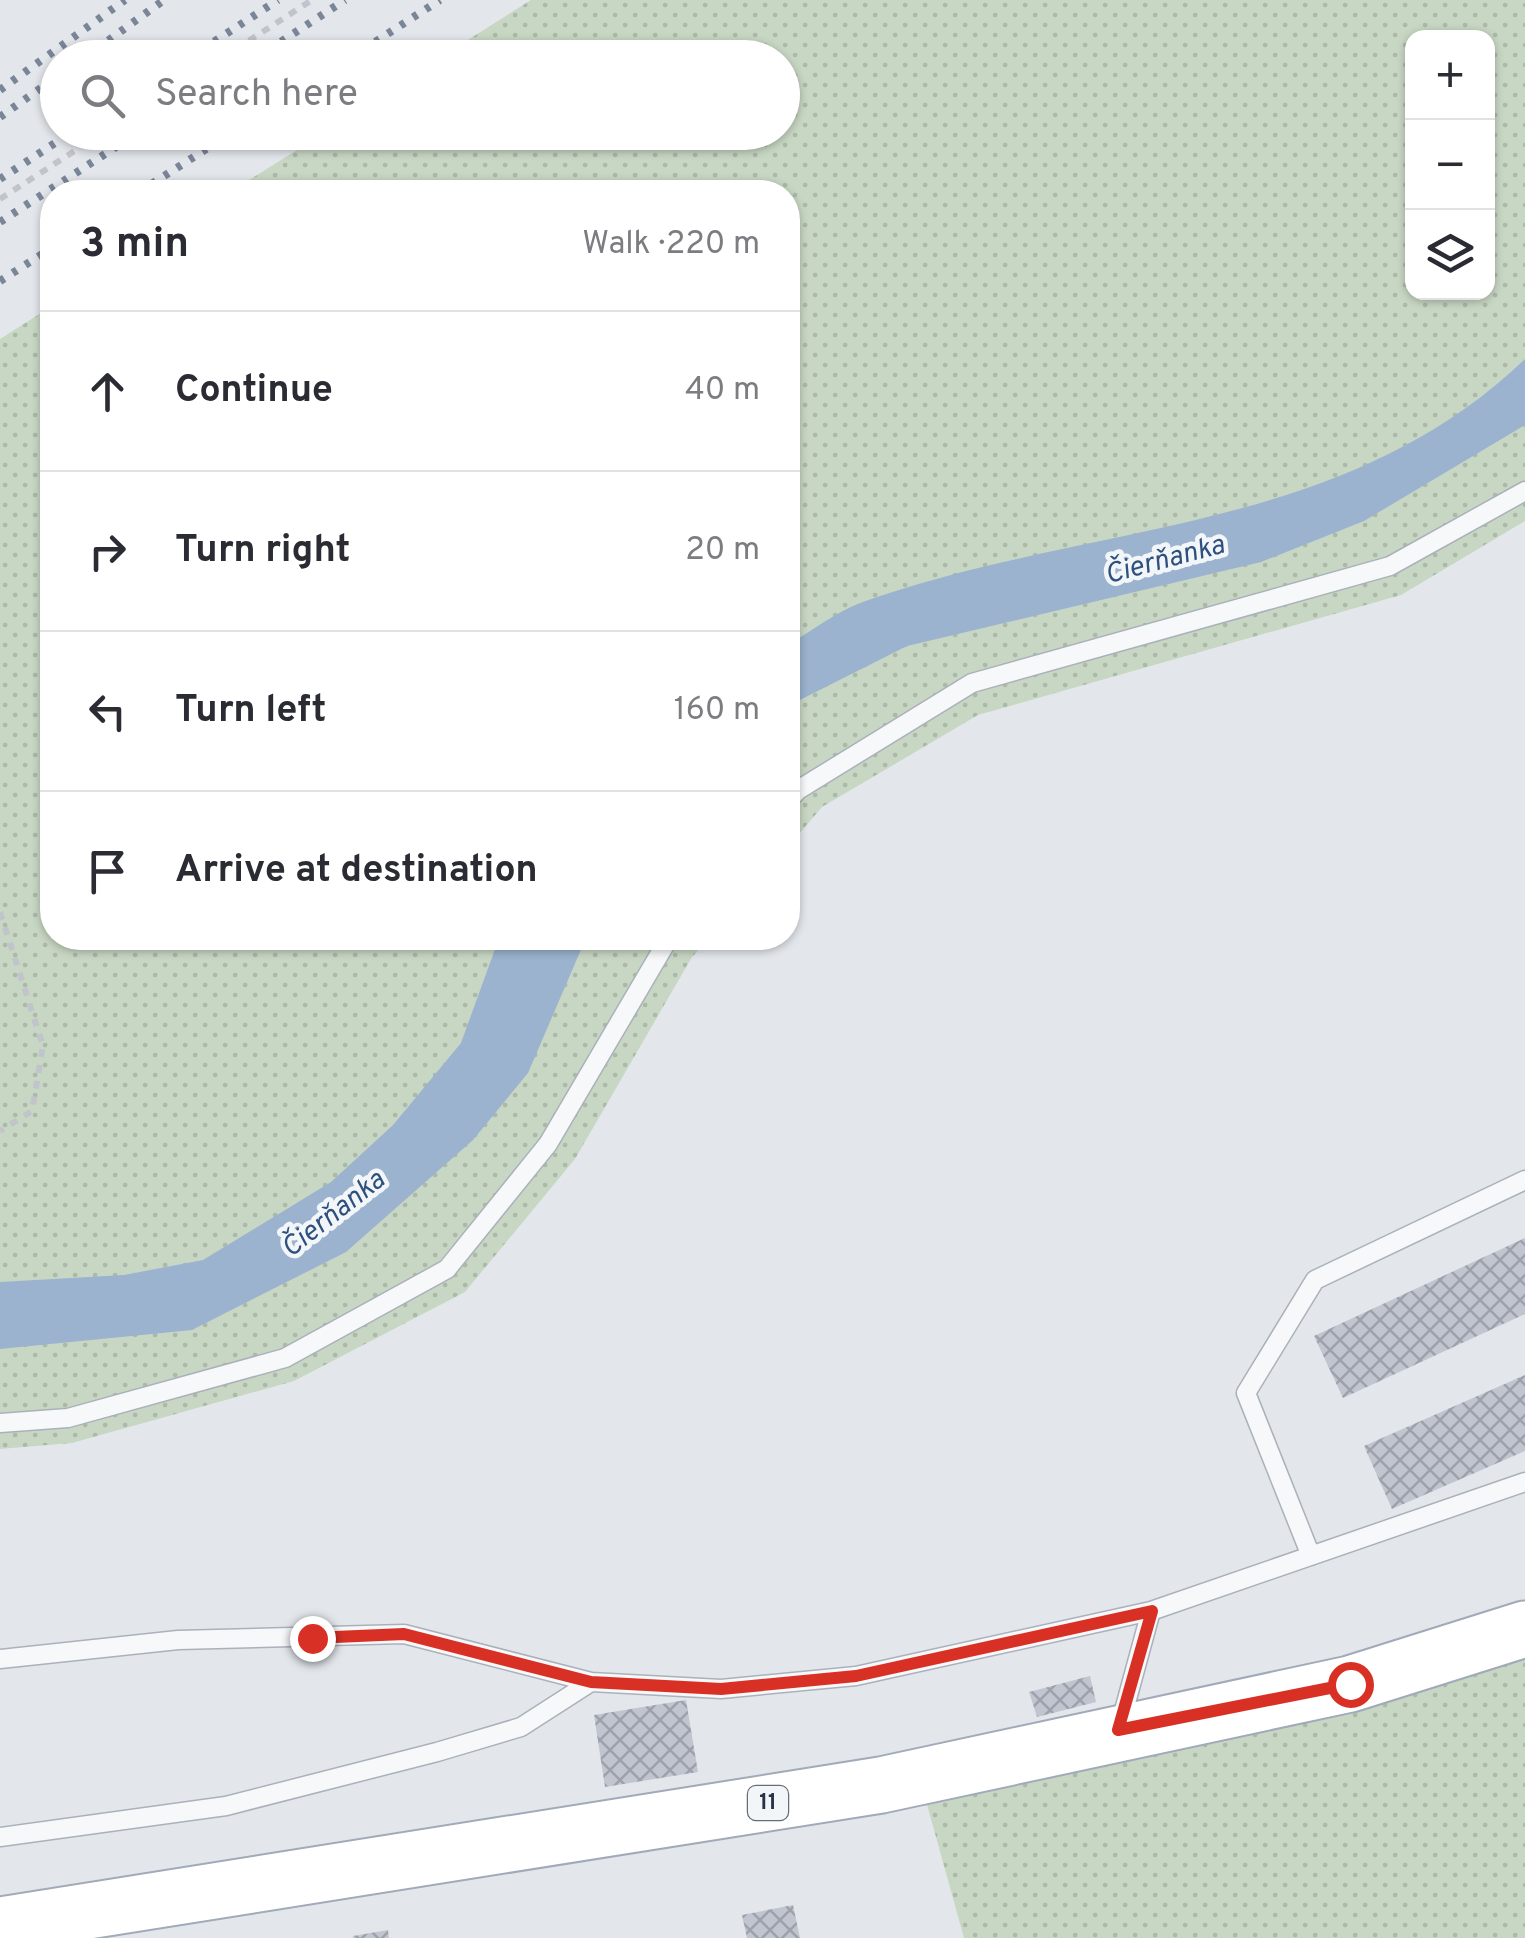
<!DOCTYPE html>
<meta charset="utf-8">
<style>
body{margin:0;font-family:Overpass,sans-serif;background:#f7f7f7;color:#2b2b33}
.controls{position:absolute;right:30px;top:30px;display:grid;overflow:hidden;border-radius:20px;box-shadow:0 2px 8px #0004}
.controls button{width:90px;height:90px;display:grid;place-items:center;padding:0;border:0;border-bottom:2px solid #e1e1e2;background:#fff;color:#2b2b33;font:50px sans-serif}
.stop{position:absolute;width:30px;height:30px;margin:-22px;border:8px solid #d93025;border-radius:50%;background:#fff}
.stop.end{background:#d93025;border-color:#fff;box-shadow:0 2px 10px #0008}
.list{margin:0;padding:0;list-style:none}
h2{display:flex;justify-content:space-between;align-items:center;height:130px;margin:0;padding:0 40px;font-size:42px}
h2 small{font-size:32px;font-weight:400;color:#7c7c81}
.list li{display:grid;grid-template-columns:65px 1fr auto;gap:30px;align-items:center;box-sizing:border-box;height:160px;padding:0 40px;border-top:2px solid #e1e1e2}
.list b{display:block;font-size:38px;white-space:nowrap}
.list em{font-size:32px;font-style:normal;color:#7c7c81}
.icon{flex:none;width:55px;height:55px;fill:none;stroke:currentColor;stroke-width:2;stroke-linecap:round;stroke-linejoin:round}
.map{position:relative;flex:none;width:1525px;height:1938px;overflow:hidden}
.search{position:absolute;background:#fff;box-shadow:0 2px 8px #0004;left:40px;top:40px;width:760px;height:110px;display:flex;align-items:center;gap:25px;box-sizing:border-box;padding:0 35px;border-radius:55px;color:#7c7c81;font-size:38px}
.panel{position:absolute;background:#fff;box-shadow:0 2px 8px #0004;left:40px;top:180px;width:760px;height:770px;border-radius:40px}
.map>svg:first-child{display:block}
.grass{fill:url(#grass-dots);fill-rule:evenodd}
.water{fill:#9bb3cf}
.building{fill:url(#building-cross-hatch)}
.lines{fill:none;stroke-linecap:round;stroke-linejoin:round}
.lane-casing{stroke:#abb1ba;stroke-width:21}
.primary-casing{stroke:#a1aab9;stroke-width:59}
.path{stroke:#c1c5cb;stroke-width:6;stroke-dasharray:8 8;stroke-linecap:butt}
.lane{stroke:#f7f8fa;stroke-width:18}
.primary{stroke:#fff;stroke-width:55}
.rail{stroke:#7b8598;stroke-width:8;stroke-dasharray:5 10;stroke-linecap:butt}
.route{stroke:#d93025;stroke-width:12}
.labels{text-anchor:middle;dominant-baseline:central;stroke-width:9;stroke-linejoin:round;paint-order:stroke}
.shield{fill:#f3f6f9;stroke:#666e7c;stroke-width:2.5}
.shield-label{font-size:22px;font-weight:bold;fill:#293347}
.water-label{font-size:28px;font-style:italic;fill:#2e507f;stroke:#f3f6f9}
</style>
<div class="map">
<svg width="1525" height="1938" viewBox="0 0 1525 1938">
<defs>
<pattern id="grass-dots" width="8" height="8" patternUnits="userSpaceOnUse" patternTransform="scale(2.5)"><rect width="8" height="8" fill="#c8d7c3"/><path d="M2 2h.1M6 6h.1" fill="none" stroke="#acb9a9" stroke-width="1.8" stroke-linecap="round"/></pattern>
<pattern id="building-cross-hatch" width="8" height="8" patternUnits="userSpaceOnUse" patternTransform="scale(2.5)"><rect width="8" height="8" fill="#c0c5d0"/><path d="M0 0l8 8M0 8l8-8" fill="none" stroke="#9ca1ab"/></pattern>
</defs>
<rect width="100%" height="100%" fill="#e3e7ec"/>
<path class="grass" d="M 531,0 L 1525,0 L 1525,521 L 1401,595 L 978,715 L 822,807 L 788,847 L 788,192 L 230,192 L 324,133 L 782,132 L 782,58 L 441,57 ZM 1412,38 L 1488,38 L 1488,292 L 1412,292 Z
M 52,306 L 52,938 L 710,938 L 692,957 L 575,1159 L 465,1292 L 294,1381 L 72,1443 L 0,1449 L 0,339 Z
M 1525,1605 L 1525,1938 L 964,1938 L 913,1754 L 1268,1685 Z"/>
<path class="water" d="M 1525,359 L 1525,425 L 1364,521 L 1261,562 L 907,646 L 788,706 L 788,645 C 811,631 835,613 860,603 C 1086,521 1340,537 1525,359 Z
M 499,938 L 586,938 L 528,1073 L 473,1140 L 346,1252 L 192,1330 L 0,1349 L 0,1282 L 124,1275 L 203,1260 L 331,1182 L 393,1125 L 461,1043 Z"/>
<path class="building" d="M 1525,1238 L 1525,1314 L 1343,1398 L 1314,1336 Z
M 1525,1375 L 1525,1451 L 1392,1509 L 1364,1446 Z
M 1090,1676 L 1096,1702 L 1037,1717 L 1029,1692 Z
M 686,1700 L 698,1772 L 605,1787 L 594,1715 Z
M 793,1905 L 800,1938 L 747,1938 L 742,1915 Z
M 388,1930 L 389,1938 L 353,1938 L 353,1936 Z"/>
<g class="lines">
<defs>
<path id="lane" d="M 788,801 L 798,790 L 972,683 L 1390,566 L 1525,491
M 0,1423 L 68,1418 L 285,1358 L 447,1269 L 548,1144 L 669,938
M 1311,1556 L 1246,1393 L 1315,1280 L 1525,1180
M 0,1659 L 178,1640 L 404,1634 L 591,1682
M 1120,1725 L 1151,1611
M 0,1837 L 226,1806 L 437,1752 L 521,1727 L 591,1682 L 721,1689 L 856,1676 L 1151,1611 L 1525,1482"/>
<path id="primary" d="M 0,1925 L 881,1785 L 1350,1684 L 1525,1629"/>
</defs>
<use href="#lane" class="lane-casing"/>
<use href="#primary" class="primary-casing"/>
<path class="path" d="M 222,58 L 312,0
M 0,199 L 104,132
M 0,912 L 43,1046 L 32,1111 L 0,1131"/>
<use href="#lane" class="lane"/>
<use href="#primary" class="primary"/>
<path class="rail" d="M 84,58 L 164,0
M 189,58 L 278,0
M 256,58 L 345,0
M 350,58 L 440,0
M 0,90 L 125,0
M 0,117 L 58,76
M 0,179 L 72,132
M 139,192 L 233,132
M 0,222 L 139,132
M 0,281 L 52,248"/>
</g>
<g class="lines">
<path class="route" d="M 312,1638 L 404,1634 L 591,1682 L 721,1689 L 856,1676 L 1152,1611 L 1118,1730 L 1350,1684"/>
</g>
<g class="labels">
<rect class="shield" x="748" y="1786" width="40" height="34" rx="8"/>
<g class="shield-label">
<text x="768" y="1803">11</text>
</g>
<g class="water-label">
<text transform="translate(1165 561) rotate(-15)">Čierňanka</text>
<text transform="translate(334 1215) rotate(-38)">Čierňanka</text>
</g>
</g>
</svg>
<div class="controls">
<button>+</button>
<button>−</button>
<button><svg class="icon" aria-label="layers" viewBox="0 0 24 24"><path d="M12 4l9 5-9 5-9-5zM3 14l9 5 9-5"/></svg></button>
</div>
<div class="stop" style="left:1350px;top:1684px"></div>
<div class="stop end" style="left:312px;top:1638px"></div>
<div class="search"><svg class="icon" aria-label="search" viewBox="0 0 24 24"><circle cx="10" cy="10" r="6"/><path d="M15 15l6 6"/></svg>Search here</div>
<section class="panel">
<h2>3 min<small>Walk · 220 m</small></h2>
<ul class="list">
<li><svg class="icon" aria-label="ahead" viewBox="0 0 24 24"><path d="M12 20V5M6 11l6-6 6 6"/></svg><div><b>Continue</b></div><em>40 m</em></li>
<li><svg class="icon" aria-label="right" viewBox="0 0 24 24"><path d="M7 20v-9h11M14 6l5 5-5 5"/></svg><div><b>Turn right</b></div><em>20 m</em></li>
<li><svg class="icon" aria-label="left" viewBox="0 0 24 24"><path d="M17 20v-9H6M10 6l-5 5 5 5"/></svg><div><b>Turn left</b></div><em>160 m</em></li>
<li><svg class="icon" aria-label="arrive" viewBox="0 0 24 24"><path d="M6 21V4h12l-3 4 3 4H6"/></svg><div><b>Arrive at destination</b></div></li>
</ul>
</section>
</div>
